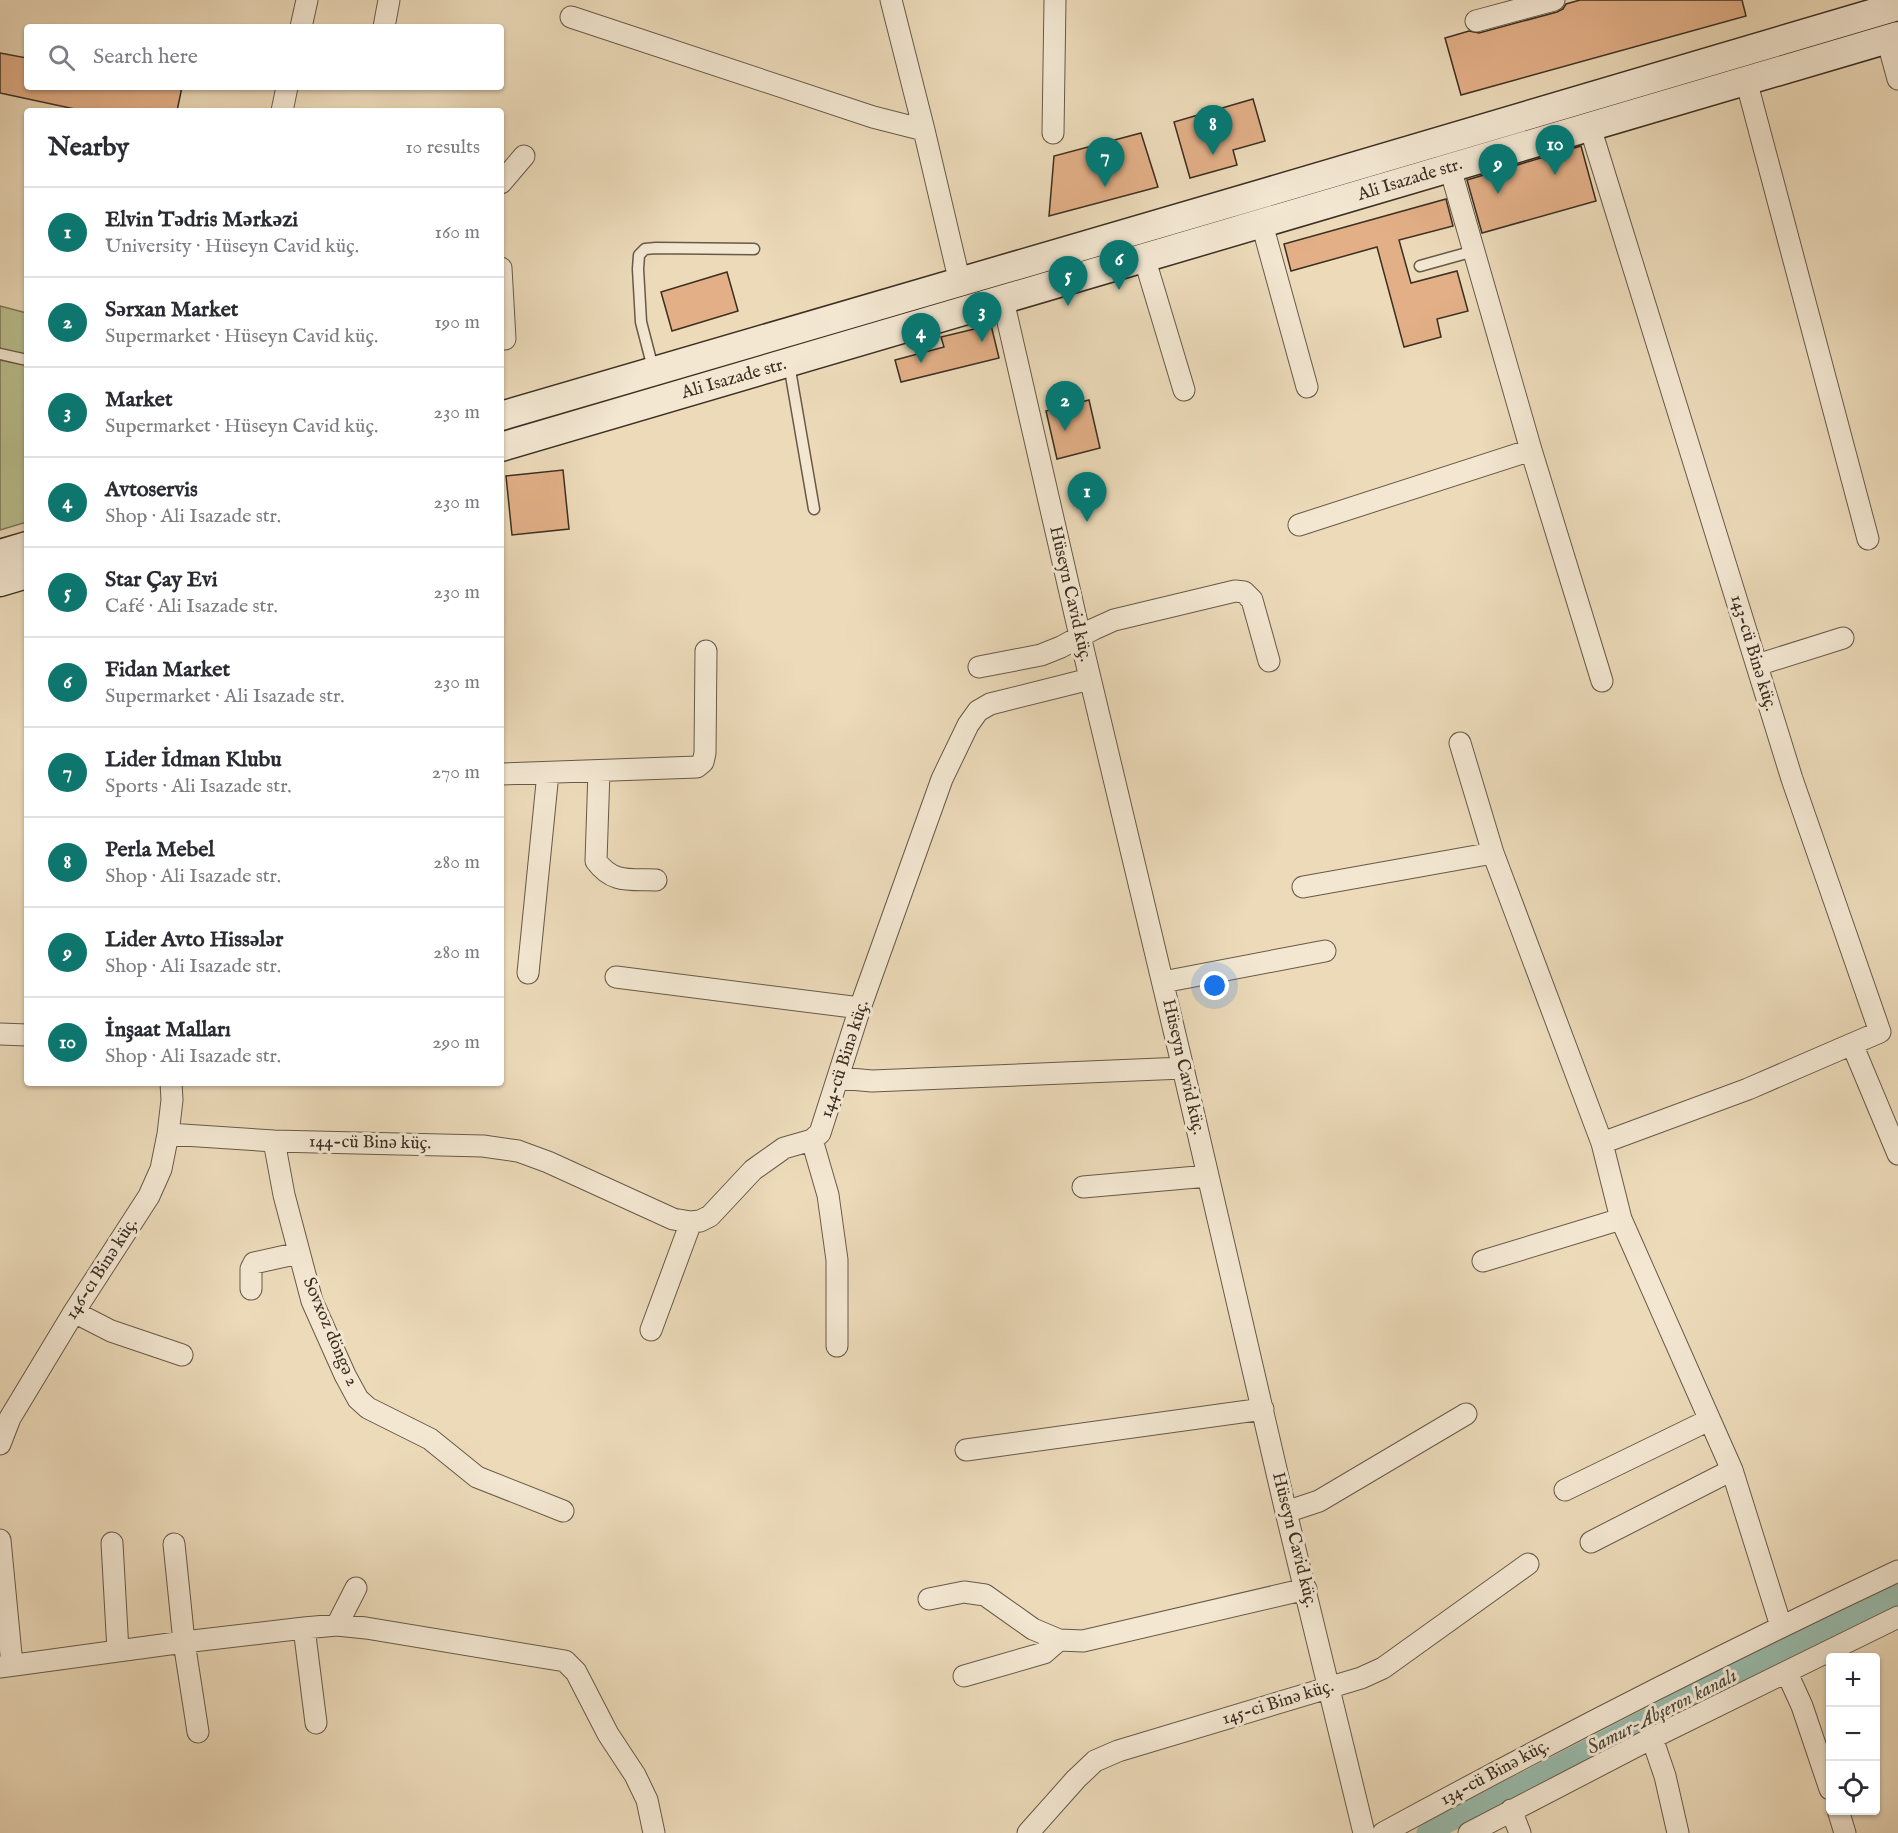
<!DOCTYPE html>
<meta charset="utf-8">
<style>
body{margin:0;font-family:"IM FELL English",serif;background:#f7f7f7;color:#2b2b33}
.controls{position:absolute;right:18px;bottom:18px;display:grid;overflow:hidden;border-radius:6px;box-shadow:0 2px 4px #0004}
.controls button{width:54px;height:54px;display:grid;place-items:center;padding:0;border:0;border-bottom:2px solid #e1e1e2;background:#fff;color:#2b2b33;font:30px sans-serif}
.you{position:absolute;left:1215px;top:986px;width:21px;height:21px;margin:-15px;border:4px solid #fff;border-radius:50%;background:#1a73e8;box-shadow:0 0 0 9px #1a73e833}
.badge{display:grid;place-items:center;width:39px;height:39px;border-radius:50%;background:#0f766e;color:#fff;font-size:20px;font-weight:700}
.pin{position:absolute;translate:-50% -50px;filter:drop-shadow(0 2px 3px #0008)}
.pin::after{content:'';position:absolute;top:32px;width:21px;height:18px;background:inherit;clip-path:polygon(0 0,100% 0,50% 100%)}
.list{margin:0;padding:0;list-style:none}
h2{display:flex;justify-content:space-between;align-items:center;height:78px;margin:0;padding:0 24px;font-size:26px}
h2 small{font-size:20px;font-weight:400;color:#7c7c81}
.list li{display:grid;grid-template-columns:39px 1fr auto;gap:18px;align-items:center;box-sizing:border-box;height:90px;padding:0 24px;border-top:2px solid #e1e1e2}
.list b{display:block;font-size:22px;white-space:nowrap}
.list p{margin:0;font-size:20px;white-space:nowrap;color:#7c7c81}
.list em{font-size:20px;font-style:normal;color:#7c7c81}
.icon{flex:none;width:33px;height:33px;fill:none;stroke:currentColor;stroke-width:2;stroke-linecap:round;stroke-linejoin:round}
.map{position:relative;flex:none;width:1898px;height:1833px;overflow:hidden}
.search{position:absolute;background:#fff;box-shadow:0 2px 4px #0004;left:24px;top:24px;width:480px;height:66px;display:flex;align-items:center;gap:15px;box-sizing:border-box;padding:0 21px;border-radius:6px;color:#7c7c81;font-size:22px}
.panel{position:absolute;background:#fff;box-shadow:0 2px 4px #0004;left:24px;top:108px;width:480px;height:978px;border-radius:6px}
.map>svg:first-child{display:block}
.green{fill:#b9bf8e;stroke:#7a7758;stroke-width:1.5}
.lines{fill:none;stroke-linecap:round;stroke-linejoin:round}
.canal{stroke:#99bbac;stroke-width:21}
.building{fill:#e2af87;stroke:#3b2f22;stroke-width:1.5}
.lane-casing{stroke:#675a48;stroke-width:13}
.street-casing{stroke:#675a48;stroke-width:23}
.secondary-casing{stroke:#3b2f22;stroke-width:31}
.lane{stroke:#f3e7d2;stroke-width:10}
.street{stroke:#f3e7d2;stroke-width:21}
.secondary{stroke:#f3e7d2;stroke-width:28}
.labels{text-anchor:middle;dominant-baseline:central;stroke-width:6;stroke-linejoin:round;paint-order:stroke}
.street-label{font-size:18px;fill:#3b2f22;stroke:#f3e7d2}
.water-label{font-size:20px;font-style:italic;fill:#4e4b3e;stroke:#f3e7d2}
</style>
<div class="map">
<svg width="1898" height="1833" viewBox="0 0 1898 1833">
<rect width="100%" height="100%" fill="#ecdab9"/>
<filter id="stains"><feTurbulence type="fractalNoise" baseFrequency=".00333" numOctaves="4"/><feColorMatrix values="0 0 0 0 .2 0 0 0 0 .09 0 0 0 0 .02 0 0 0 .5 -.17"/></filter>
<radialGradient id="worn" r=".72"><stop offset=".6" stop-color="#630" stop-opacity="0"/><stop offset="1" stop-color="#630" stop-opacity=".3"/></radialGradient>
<path class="green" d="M 0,306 L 27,313 L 27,522 L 0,530 Z"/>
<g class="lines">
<path class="canal" d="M 1427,1833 L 1753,1664 L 1898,1594"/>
</g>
<path class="building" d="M 1580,0 L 1742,0 L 1746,16 L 1461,95 L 1445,38 L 1469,31 L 1479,33 L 1557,12 L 1563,9 L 1566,4 Z
M 0,53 L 27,58 L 27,87 L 182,87 L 177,111 L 84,111 L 0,93 Z
M 1253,99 L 1265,141 L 1233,150 L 1237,165 L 1190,178 L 1174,122 Z
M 1141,133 L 1158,187 L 1049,216 L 1054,156 Z
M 1581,146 L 1596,201 L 1482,233 L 1467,180 Z
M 1446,199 L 1453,226 L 1399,240 L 1411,283 L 1457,271 L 1468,311 L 1437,319 L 1441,337 L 1404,347 L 1377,247 L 1291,271 L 1284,244 Z
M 727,272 L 738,311 L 672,331 L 661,292 Z
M 991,325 L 999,358 L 901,382 L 895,360 L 944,347 L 941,337 Z
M 1089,400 L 1100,448 L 1057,459 L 1046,411 Z
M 563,470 L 569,529 L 512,535 L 506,476 Z"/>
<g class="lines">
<defs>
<path id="lane" d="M 1420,266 L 1474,251
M 0,354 L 27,360
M 789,364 L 814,509
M 654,372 L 641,322 L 638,269 L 639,255 L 645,249 L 656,248 L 754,249"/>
<path id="street" d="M 891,0 L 924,130 L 960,283
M 571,17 L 873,117 L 924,130
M 1476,21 L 1554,0
M 301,27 L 307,0
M 384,27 L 389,0
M 1887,39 L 1898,79
M 1746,80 L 1868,539
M 282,111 L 287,87
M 1590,127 L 1792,779 L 1880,1032 L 1852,1044 L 1898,1154
M 1053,133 L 1055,0
M 1450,168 L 1531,450 L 1602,681
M 501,183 L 524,156
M 1262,224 L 1307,387
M 1144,257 L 1184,390
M 501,268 L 505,339
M 1003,300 L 1080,636 L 1183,1068 L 1286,1512 L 1364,1833
M 1299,525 L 1531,450
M 1757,665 L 1843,638
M 979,667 L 1041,655 L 1061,647 L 1094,629 L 1114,620 L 1235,591 L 1244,592 L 1252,600 L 1269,661
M 1460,743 L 1493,853 L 1602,1143 L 1621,1219 L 1732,1470 L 1781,1626
M 599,771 L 596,861 C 613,884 630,879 656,880
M 501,774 L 697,767 L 703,762 L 705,753 L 706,651
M 1303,887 L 1493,853
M 528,973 L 548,773
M 616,977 L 860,1008
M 1163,982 L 1325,951
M 0,1034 L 27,1035
M 839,1078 L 872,1081 L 1183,1068
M 168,1134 L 274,1141 L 483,1146 L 518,1151 L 548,1162 L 673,1219 L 691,1222 L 700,1221 L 710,1216 L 753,1170 L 784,1148 L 812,1140 L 820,1133 L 860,1008 L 942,779 L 968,725 L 978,711 L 990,704 L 1090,679
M 812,1140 L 828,1195 L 837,1260 L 837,1346
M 274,1141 L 284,1195 L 312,1301 L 345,1375 L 358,1399 L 368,1408 L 430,1439 L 477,1477 L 563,1511
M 1602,1143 L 1748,1089 L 1852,1044
M 1083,1187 L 1208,1176
M 1483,1261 L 1621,1219
M 251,1289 L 251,1269 L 254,1263 L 299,1253
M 74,1312 L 111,1331 L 182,1355
M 651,1330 L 691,1222
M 0,1444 L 10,1418 L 74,1312 L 149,1196 L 161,1169 L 168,1134 L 172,1100 L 171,1083
M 966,1450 L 1263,1409
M 1565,1490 L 1709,1420
M 1286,1512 L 1319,1501 L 1466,1414
M 0,1540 L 12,1665
M 1591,1542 L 1732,1470
M 112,1543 L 118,1651
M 174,1544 L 184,1642 L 198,1732
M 929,1599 L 964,1592 L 985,1595 L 1033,1629 L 1059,1640 L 1083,1641 L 1306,1589
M 337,1625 L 356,1588
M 304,1628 L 316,1723
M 0,1667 L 184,1642 L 304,1628 L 337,1625 L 366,1628 L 565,1661 L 576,1672 L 608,1734 L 635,1775 L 647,1800 L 654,1833
M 1787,1673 L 1802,1706 L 1830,1789
M 964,1676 L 1044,1653 L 1059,1640
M 1652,1738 L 1665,1776 L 1678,1833
M 1511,1810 L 1520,1833
M 1838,1810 L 1845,1833
M 1028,1833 L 1076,1779 L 1095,1761 L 1118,1751 L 1361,1678 L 1383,1668 L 1528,1564
M 1383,1833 C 1552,1741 1724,1653 1898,1571
M 1469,1833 L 1652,1738 L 1898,1617"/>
<path id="secondary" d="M 501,416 C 968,283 1432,142 1898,6
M 501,447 L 1898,36
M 0,554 L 27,546
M 0,582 L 27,574"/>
</defs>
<use href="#lane" class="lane-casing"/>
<use href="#street" class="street-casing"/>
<use href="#secondary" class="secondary-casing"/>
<use href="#lane" class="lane"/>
<use href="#street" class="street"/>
<use href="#secondary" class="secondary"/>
</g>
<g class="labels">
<g class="street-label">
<text transform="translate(1410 180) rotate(-17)">Ali Isazade str.</text>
<text transform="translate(734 379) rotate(-16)">Ali Isazade str.</text>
<text transform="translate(1070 594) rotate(77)">Hüseyn Cavid küç.</text>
<text transform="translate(1753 653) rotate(73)">143-cü Binə küç.</text>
<text transform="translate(845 1059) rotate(-72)">144-cü Binə küç.</text>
<text transform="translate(1183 1067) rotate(77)">Hüseyn Cavid küç.</text>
<text transform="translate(370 1143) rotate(1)">144-cü Binə küç.</text>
<text transform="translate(102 1269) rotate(-57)">146-cı Binə küç.</text>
<text transform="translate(330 1332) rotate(67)">Sovxoz döngə 2</text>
<text transform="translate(1294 1540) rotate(76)">Hüseyn Cavid küç.</text>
<text transform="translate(1278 1703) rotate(-17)">145-ci Binə küç.</text>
<text transform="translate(1495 1773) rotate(-28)">134-cü Binə küç.</text>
</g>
<g class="water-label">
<text transform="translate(1662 1712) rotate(-27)">Samur-Abşeron kanalı</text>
</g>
</g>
<rect width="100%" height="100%" filter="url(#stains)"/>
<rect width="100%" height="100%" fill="url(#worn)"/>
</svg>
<div class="controls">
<button>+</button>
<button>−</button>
<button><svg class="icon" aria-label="locate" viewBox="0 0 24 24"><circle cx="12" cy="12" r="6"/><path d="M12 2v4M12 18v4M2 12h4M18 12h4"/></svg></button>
</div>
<div class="you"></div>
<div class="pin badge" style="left:1087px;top:522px">1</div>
<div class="pin badge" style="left:1065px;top:431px">2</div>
<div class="pin badge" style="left:982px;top:342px">3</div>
<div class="pin badge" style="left:921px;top:363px">4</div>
<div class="pin badge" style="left:1068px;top:306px">5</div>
<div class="pin badge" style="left:1119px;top:290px">6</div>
<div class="pin badge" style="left:1105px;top:187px">7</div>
<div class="pin badge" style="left:1213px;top:155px">8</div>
<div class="pin badge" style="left:1498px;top:194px">9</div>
<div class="pin badge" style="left:1555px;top:175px">10</div>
<div class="search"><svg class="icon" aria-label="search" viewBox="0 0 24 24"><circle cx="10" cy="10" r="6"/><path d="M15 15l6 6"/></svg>Search here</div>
<section class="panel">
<h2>Nearby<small>10 results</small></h2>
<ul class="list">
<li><span class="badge">1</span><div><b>Elvin Tədris Mərkəzi</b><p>University · Hüseyn Cavid küç.</p></div><em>160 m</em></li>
<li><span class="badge">2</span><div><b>Sərxan Market</b><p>Supermarket · Hüseyn Cavid küç.</p></div><em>190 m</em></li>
<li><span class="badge">3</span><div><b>Market</b><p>Supermarket · Hüseyn Cavid küç.</p></div><em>230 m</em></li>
<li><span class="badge">4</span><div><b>Avtoservis</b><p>Shop · Ali Isazade str.</p></div><em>230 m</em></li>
<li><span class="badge">5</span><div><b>Star Çay Evi</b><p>Café · Ali Isazade str.</p></div><em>230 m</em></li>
<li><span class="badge">6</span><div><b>Fidan Market</b><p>Supermarket · Ali Isazade str.</p></div><em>230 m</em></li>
<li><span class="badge">7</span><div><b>Lider İdman Klubu</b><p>Sports · Ali Isazade str.</p></div><em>270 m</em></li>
<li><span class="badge">8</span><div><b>Perla Mebel</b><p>Shop · Ali Isazade str.</p></div><em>280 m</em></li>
<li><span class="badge">9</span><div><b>Lider Avto Hissələr</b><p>Shop · Ali Isazade str.</p></div><em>280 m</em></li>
<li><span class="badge">10</span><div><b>İnşaat Malları</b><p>Shop · Ali Isazade str.</p></div><em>290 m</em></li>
</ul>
</section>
</div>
